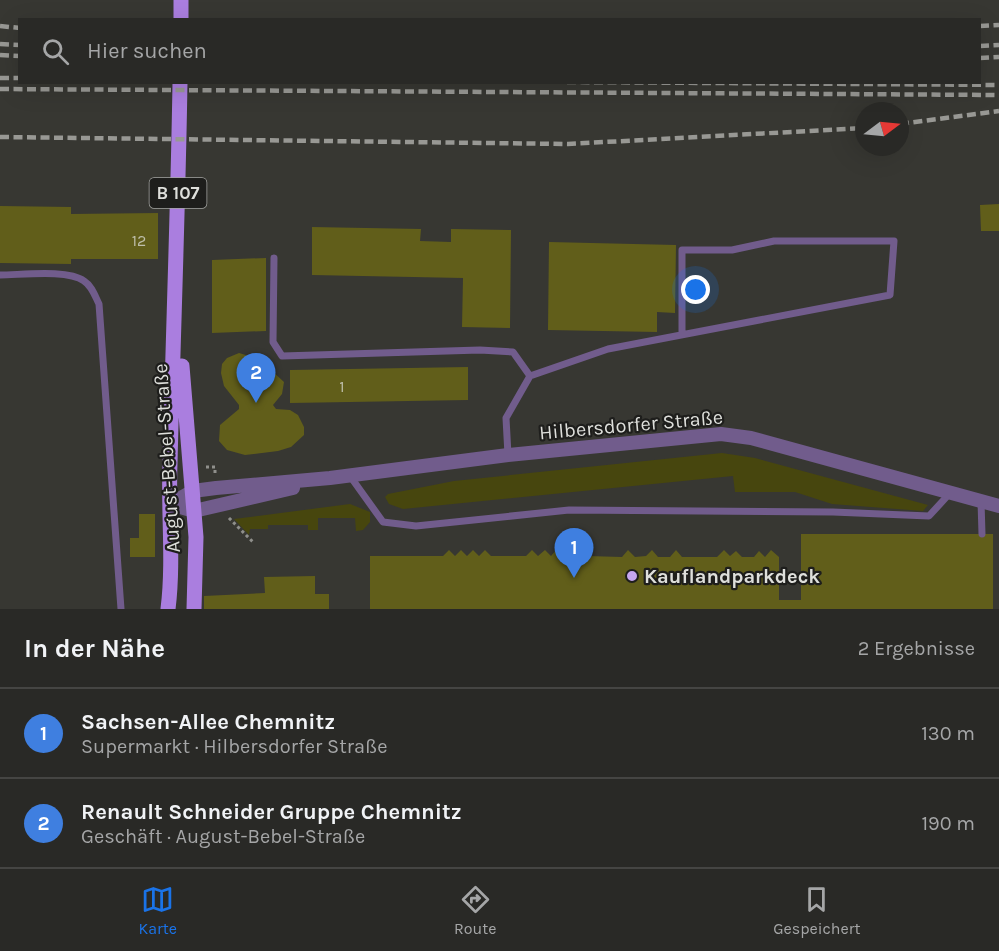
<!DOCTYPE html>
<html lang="de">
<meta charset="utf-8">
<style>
body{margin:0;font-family:Karla,sans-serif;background:#31312e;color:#f1f3f6}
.compass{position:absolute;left:855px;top:102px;width:54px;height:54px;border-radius:50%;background:#292926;box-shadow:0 6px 24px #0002;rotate:74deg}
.you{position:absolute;left:696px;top:290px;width:21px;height:21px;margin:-15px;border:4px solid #fff;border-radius:50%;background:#1a73e8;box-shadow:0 0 0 9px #1a73e833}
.badge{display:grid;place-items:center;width:39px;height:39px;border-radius:50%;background:#1a73e8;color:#fff;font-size:20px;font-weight:700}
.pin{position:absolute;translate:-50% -50px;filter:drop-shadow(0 2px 3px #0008)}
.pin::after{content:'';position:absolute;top:32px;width:21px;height:18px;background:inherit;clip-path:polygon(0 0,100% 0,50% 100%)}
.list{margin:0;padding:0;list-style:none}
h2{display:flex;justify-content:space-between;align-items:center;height:78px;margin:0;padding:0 24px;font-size:26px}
h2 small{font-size:20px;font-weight:400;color:#a5a6a7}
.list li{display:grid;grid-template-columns:39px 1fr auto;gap:18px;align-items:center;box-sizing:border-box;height:90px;padding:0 24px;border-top:2px solid #454543}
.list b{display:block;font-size:22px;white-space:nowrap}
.list p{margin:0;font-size:20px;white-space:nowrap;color:#a5a6a7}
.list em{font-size:20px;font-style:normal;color:#a5a6a7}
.icon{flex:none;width:33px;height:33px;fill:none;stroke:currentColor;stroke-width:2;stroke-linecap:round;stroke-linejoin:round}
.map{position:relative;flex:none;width:999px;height:609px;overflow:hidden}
.search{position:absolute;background:#292926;box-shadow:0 6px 24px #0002;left:18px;right:18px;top:18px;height:66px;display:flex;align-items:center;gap:15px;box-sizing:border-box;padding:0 21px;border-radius:0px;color:#a5a6a7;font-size:22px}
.sheet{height:258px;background:#292926}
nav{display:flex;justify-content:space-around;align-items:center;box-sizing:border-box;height:84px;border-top:2px solid #454543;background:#292926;font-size:16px;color:#a5a6a7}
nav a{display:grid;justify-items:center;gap:3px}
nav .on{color:#1a73e8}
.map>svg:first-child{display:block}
.green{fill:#47460e}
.building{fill:#615e1a}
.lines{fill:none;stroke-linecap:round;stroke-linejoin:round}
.path{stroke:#8f8f8b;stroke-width:3;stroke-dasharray:3 3;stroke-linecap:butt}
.lane{stroke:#715c8c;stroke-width:7}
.street{stroke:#715c8c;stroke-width:14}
.primary{stroke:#aa7edf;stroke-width:15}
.rail{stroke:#989894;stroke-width:4.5;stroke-dasharray:9 4.5;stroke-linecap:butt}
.poi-dot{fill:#c6a6f0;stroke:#1e1e1c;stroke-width:2}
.labels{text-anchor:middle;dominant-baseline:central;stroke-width:4.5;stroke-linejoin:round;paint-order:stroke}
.number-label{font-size:16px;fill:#bfbfab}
.shield{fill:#1e1e1c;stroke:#a4a5a2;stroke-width:1.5}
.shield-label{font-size:18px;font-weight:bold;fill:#dedfdb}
.street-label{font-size:20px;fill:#dedfdb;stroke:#1e1e1c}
.poi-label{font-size:20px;font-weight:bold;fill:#dedfdb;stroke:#1e1e1c;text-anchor:start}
</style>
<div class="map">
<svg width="999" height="609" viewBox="0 0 999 609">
<rect width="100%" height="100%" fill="#373732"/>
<path class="green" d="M 722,453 L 755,458 L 928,505 L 923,511 L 832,504 L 795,492 L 735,492 L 733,476 L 403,509 L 389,504 L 385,497 L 388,494 L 454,481 Z
M 350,504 L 370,512 L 370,522 L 363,530 L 356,531 L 355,518 L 318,518 L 318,530 L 308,530 L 308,525 L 268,525 L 268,529 L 250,529 L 249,535 L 234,519 Z"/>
<path class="building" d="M 999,204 L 999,231 L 981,231 L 980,205 Z
M 0,206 L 71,207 L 71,214 L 158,213 L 158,259 L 71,259 L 71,264 L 0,263 Z
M 312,227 L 421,229 L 420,241 L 451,242 L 451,229 L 511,230 L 510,328 L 462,327 L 463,278 L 312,275 Z
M 549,242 L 676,245 L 675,313 L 657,312 L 657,332 L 548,330 Z
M 266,258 L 266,331 L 212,333 L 212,260 Z
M 239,353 L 259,359 L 284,382 L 282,394 L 273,405 L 276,409 L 290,410 L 298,415 L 304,427 L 304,435 L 291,447 L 278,451 L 245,455 L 227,450 L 219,441 L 220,425 L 239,409 L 239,405 L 224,386 L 221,373 L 222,364 L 227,358 Z
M 468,367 L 468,400 L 290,403 L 290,370 Z
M 139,514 L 155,514 L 155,557 L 130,557 L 130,538 L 139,538 Z
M 801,534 L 993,534 L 993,609 L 370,609 L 370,556 L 443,556 L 449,550 L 455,556 L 461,550 L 467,556 L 473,550 L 479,556 L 485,550 L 491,556 L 526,556 L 532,550 L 538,556 L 545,550 L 551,556 L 556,550 L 563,556 L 574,557 L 580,550 L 587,556 L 622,557 L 628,550 L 635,557 L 646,556 L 652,550 L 658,557 L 670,557 L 676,550 L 682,557 L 717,557 L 724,550 L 730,556 L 736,551 L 742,557 L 754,557 L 759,551 L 765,557 L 771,550 L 779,557 L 779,600 L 801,600 Z
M 315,576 L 315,594 L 329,594 L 329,609 L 204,609 L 204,596 L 265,593 L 264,577 Z"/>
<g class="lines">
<path class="path" d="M 206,467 L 215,467 L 215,475
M 229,518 L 253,542"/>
<path class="lane" d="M 274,258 L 273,342 L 282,356 L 480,350 L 513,352 L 530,376
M 0,275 C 21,275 68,269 84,281 C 92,286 95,296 99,304 L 121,609
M 508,455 L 506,418 L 530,376 L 608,349 L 890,295 L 894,241 L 774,241 L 732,250 L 682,250 L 682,333
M 350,476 L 383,522 L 416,526 L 569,510 L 833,512 L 929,516 L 951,492
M 981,501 L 982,534"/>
<path class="street" d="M 170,504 L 193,491 L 216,488 L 330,478 L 508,455 L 721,434 L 751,438 L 999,506
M 170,504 L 194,511 L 293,488"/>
<path class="primary" d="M 181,20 L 181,0
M 182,366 L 196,537 L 194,609
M 168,609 C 174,561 168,512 170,464 C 173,337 178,210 180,82"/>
<path class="rail" d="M 0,26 L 20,28
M 980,26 L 999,25
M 0,44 L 20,45
M 980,46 L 999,45
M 0,55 L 20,56
M 980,58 L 999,57
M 0,78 L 20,78
M 567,82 L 999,85
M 0,89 L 999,95
M 900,124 L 999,111
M 0,137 L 568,144 L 864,128"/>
</g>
<circle class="poi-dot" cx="632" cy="576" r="6"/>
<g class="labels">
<g class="number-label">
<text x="139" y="240">12</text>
<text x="342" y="386">1</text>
</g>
<rect class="shield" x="149.5" y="178" width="57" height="30" rx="4.5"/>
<g class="shield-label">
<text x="178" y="193">B 107</text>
</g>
<g class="street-label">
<text transform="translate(631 425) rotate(-5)">Hilbersdorfer Straße</text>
<text transform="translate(167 458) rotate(-94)">August-Bebel-Straße</text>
</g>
<g class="poi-label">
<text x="644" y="576">Kauflandparkdeck</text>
</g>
</g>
</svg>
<svg class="compass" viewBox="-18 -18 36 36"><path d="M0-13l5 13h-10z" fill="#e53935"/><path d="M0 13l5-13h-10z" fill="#a5a6a7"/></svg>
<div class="you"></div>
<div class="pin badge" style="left:574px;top:578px;background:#3f7fe0">1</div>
<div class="pin badge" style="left:256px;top:403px;background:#3f7fe0">2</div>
<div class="search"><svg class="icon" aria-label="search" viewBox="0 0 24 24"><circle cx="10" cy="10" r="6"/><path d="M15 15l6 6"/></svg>Hier suchen</div>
</div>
<section class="sheet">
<h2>In der Nähe<small>2 Ergebnisse</small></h2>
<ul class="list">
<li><span class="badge" style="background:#3f7fe0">1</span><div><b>Sachsen-Allee Chemnitz</b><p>Supermarkt · Hilbersdorfer Straße</p></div><em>130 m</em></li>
<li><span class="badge" style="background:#3f7fe0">2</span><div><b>Renault Schneider Gruppe Chemnitz</b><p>Geschäft · August-Bebel-Straße</p></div><em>190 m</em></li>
</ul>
</section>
<nav>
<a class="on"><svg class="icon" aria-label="map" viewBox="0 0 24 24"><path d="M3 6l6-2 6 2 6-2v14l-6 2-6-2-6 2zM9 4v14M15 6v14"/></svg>Karte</a>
<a><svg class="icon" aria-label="directions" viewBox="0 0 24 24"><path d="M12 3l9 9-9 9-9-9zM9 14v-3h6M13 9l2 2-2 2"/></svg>Route</a>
<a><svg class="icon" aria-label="saved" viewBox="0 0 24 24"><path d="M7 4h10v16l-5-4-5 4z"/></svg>Gespeichert</a>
</nav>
